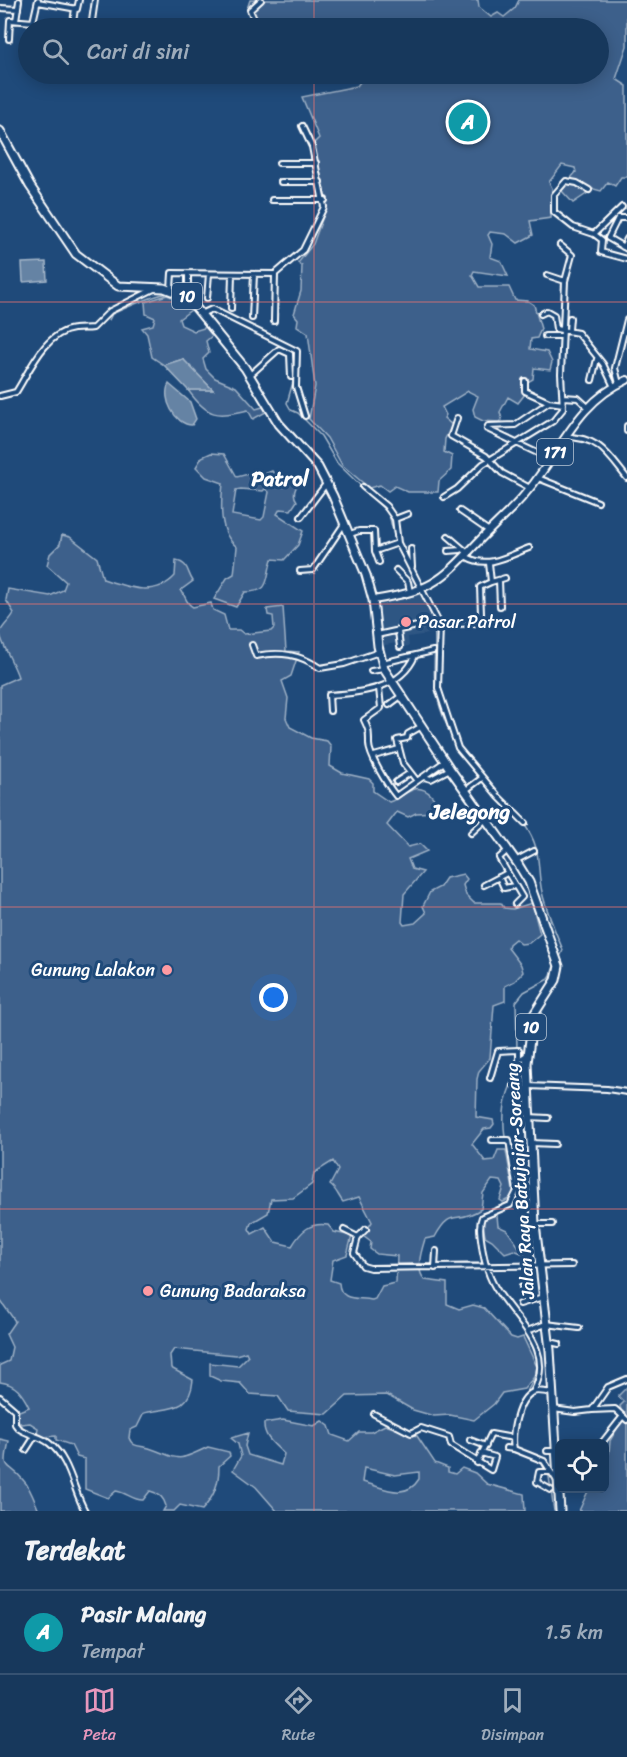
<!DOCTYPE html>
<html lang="id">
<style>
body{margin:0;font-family:Sriracha,sans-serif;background:#244365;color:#f1f3f6}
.controls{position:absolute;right:18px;bottom:18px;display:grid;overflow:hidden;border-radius:9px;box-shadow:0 3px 15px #0003}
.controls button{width:54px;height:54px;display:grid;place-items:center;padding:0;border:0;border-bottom:2px solid #365272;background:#17385c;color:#f1f3f6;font:30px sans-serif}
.you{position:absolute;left:274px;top:998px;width:21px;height:21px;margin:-15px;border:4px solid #fff;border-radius:50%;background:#1a73e8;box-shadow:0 0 0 9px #1a73e833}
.badge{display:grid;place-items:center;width:39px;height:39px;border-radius:50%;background:#e797bd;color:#fff;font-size:20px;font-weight:700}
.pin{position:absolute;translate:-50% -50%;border:3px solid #fff;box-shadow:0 2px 6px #0006}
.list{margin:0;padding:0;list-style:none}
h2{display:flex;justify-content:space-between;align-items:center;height:78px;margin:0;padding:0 24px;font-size:26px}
h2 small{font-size:20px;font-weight:400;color:#9eacbb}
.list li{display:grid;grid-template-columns:39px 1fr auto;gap:18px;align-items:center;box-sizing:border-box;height:84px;padding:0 24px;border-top:2px solid #365272}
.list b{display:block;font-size:22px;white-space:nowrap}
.list p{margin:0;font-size:20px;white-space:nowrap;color:#9eacbb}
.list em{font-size:20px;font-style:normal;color:#9eacbb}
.icon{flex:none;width:33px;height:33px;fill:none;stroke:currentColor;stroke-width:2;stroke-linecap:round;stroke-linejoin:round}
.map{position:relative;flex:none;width:627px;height:1511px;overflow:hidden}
.search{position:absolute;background:#17385c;box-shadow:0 3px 15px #0003;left:18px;right:18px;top:18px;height:66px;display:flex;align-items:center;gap:15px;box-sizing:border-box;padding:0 21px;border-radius:33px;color:#9eacbb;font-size:22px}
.sheet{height:162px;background:#17385c}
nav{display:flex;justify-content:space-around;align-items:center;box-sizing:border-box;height:84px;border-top:2px solid #365272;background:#17385c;font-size:16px;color:#9eacbb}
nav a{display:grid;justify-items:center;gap:3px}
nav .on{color:#e797bd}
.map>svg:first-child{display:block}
.built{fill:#2e5683}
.green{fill:#3c618b;stroke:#9eb0c5;stroke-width:1.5;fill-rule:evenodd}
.water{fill:#6583a4;stroke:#a3b5c8;stroke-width:1.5}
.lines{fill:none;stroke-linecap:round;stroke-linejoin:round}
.stream{stroke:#a3b5c8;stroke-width:1.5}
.minor-casing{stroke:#fff;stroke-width:8}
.primary-casing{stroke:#fff;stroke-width:10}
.trunk-casing{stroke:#fff;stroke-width:11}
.minor{stroke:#1f4a7a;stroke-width:4}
.primary{stroke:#1f4a7a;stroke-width:6}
.trunk{stroke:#1f4a7a;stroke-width:7}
.grid{fill:none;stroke:#e47373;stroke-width:1.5;stroke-opacity:0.55}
.poi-dot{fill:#ff9aa2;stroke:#1f4a7a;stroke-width:2}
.labels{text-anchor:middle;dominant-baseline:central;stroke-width:6;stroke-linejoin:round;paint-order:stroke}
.shield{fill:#1f4a7a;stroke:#bcc9d7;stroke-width:1.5}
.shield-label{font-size:16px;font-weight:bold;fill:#fff}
.poi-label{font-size:18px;fill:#fff;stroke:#1f4a7a;text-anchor:start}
.street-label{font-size:18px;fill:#fff;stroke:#1f4a7a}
.quarter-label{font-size:21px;font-weight:bold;fill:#fff;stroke:#1f4a7a}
</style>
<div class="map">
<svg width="627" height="1511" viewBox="0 0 627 1511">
<rect width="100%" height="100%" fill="#1f4a7a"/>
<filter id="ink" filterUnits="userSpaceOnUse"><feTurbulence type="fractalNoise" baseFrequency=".0167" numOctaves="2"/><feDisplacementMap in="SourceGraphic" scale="12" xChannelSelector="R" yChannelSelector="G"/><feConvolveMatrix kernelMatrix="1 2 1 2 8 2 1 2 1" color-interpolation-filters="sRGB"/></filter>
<g filter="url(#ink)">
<path class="built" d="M 419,594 L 435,625 L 435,633 L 408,637 L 409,646 L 402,647 L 401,642 L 380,646 L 377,602 Z"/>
<path class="green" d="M 250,0 L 478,0 L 479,7 L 491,17 L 498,13 L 504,17 L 515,8 L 519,0 L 627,0 L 627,46 L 616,79 L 627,86 L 627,177 L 621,177 L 615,186 L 608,182 L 601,191 L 594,189 L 573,203 L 561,190 L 576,172 L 575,168 L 562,165 L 549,182 L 552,188 L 551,218 L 530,221 L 533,235 L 518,243 L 506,234 L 490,232 L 488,235 L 492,244 L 490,257 L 501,261 L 508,276 L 474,271 L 472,275 L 479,287 L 509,287 L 515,300 L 528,301 L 534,305 L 541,329 L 537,338 L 531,339 L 530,349 L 547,352 L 552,362 L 550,370 L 534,368 L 533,379 L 522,385 L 525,394 L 518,403 L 508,397 L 500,412 L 502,419 L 499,422 L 483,421 L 475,417 L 473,409 L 478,396 L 468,391 L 442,407 L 446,415 L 444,418 L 452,425 L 445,439 L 444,452 L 452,456 L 451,470 L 439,481 L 438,492 L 408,492 L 395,486 L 388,491 L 380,485 L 369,488 L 342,465 L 327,438 L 309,419 L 315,386 L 308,333 L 297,326 L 298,319 L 294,314 L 301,291 L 302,266 L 298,263 L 313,244 L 327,206 L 314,143 L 319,138 L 302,97 L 357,86 L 366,74 L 598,74 L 598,28 L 339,28 L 328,22 L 304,28 L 291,23 L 281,28 L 260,28 L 254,13 L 247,9 Z
M 167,295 L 183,301 L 191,310 L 179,319 L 181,325 L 194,331 L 207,327 L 213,335 L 206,341 L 209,353 L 203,359 L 206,369 L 215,378 L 236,387 L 256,409 L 263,407 L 266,412 L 253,419 L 248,410 C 217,417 208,418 188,390 L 213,390 L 183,359 L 164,365 L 152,357 L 147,334 L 142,328 L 153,325 L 155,318 L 146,314 L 145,302 Z
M 211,453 L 224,454 L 237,477 L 252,473 L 255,478 L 272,471 L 284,487 L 298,478 L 301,480 C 296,486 291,494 297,501 L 291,510 L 280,509 L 277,514 L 303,531 L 298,545 L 284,560 L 272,559 C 265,580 272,592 245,592 L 236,607 L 214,599 L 227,578 L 234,574 L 237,547 C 218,533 221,504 223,483 L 206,477 L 196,467 L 202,457 ZM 241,489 L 263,491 L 265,489 L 269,492 L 264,517 L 261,520 L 232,515 L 236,490 Z
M 62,535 L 70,537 L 97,558 L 103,579 C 127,587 155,598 175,576 L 176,561 C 189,563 187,573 193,581 L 181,590 C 185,595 186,604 193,607 L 211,603 L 213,610 L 224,615 L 228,630 L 239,630 L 244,634 L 271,631 L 274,628 L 273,616 L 268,615 L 267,609 L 283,607 L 286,651 L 299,652 L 291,676 L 282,681 L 288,698 L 286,718 L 290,727 L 311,738 L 327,741 L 331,746 L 330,766 L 342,773 L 369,779 L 373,783 L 373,791 L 389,802 C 405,797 415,779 431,795 C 436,800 437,806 435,812 L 416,813 L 408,817 L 397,812 L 387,825 L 408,847 L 420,844 L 427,851 L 408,859 L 412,869 L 423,872 L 404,894 L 402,922 L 404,925 L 415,923 L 426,913 L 423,906 L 430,892 L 440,887 L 446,878 L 463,874 L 467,879 L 463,885 L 466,895 L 474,903 L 501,903 L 504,908 L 513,909 L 532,903 L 540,934 L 529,943 L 521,944 L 515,939 L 509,944 L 508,948 L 521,965 L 523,972 L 515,981 L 505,986 L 505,1001 L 494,1005 L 490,1058 L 479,1071 L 477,1079 L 476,1117 L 493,1120 L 494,1124 L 491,1128 L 484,1129 L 472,1144 L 485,1161 L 494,1160 L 498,1150 L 506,1150 L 514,1196 L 503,1202 L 500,1200 L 504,1187 L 501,1181 L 492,1180 L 483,1193 L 481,1209 C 455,1226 452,1206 435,1237 L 425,1239 C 421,1252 415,1270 425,1280 L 447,1283 L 447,1304 L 459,1309 L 473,1305 L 484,1308 L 511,1337 L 517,1339 L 523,1337 L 537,1367 L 534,1377 L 524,1389 L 502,1393 L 494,1404 L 474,1420 L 450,1415 L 434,1416 L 413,1410 L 387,1395 L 347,1396 L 327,1414 L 288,1411 L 278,1396 L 250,1394 L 240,1383 L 221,1381 L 210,1376 L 210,1363 L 238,1366 L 248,1356 L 246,1352 L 236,1355 L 174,1349 L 170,1355 L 171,1368 L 193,1380 C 190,1413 168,1407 144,1413 L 137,1427 L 130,1430 L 129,1438 C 133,1448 140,1445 149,1448 C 181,1459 175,1463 208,1447 L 229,1452 L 230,1456 L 219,1466 C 219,1484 214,1497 202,1510 L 180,1505 L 174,1511 L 163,1511 L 166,1506 C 164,1498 159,1493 150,1491 L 143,1500 C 135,1501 125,1492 116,1491 L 108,1498 L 85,1489 L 85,1459 L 77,1457 L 71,1445 L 56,1440 L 56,1436 L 43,1437 L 37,1433 L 38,1428 L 30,1423 L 21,1424 L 17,1419 L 19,1411 L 29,1407 C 22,1393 16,1384 0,1382 L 0,1365 L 9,1361 L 12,1347 L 6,1334 L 15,1321 L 0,1300 L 0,685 L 18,677 C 15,666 0,641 0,633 C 2,626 11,620 14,613 L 6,600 L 8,589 L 50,596 L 63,590 L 66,582 L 47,565 L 50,554 L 60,544 ZM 333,1161 L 338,1170 L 330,1185 C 337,1190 338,1196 343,1202 L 359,1197 L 372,1222 L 363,1236 L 371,1242 L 370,1249 L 377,1254 L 397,1256 L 396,1283 L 382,1286 L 375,1299 L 372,1300 C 358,1297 340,1302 339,1283 L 330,1280 L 333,1260 L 347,1255 L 352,1236 L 334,1232 L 328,1225 C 310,1222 301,1231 292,1246 L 275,1242 L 265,1227 L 252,1234 L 249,1229 L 251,1223 L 268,1213 L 271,1199 L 293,1198 L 312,1184 L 314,1173 Z
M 497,1215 L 498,1226 L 507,1230 L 524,1254 L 514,1250 L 505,1253 L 492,1240 L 485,1236 L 482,1218 Z
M 627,1387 L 627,1511 L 579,1511 L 589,1489 L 604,1488 L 605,1453 L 609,1453 L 610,1441 L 623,1418 L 620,1406 L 624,1402 L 618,1396 Z
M 283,1420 L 314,1426 L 322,1421 L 329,1426 L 332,1435 L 349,1441 L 359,1432 L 371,1432 L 385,1425 L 417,1436 L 435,1463 L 448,1468 L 448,1472 L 455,1474 L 462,1468 L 475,1473 L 487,1484 L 524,1494 L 525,1511 L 277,1511 L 256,1487 L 233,1470 L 241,1456 L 238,1444 L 231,1438 L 248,1433 L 245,1446 L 248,1455 L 281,1465 L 284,1454 C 275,1445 263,1437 264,1423 ZM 364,1468 L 395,1475 L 419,1472 L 419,1479 C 405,1502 381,1486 362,1482 Z
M 0,1439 L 9,1441 C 2,1474 7,1460 24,1481 C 30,1487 35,1502 39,1511 L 0,1511 Z"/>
<path class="water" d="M 46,262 L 47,280 L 23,282 L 22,263 Z
M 183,359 L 213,390 L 188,390 L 164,365 Z
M 169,384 L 190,402 L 196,419 L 192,425 C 175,425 161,398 169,384 Z"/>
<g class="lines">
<path class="stream" d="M 186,301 L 199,318
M 109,320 L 112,314 C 128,307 153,295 169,293
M 232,321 L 294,352 L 293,382 L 287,403 L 291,410 L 298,413 L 321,436 L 337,463 L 361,486
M 364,490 L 389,514 L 395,540
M 397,546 L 418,587
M 420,591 C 444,632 431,644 435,685 C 439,716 458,753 478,777
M 483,782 L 504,804
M 524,824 C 543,850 536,865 542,892 C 547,913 555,931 563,950 L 561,955
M 517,1050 L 516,1002 L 524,992 L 550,978 L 555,963
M 505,1137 C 502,1115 504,1099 514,1078
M 506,1142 L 510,1158
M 479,1222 L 482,1213 L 497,1209
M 480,1244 L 483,1264
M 485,1271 L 500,1297
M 521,1325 L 537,1355
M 523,1399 L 538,1371
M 510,1435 L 516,1414
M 510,1440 L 512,1452 L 530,1457
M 540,1461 L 549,1477 L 554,1511"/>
<defs>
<path id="minor" d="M 38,2 L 77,9 L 79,0
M 0,8 L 18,9
M 16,20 L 19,1
M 73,23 L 75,8
M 91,28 L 95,0
M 258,28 L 250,10 L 261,0
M 9,39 L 10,20 L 33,22 L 38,0
M 279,163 L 316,163
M 281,182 L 320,182
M 589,190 L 577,183 L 566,181 L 554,195 L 554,212 L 573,227 L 594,234
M 272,200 L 325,200
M 622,207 L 594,234 L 602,240 L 601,252 L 627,259
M 627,218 L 618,218 L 608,238 L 627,249
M 623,247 L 627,239
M 547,275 L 565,281
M 188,287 L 188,274
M 171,289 L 172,273 L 275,274 L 303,250 L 324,207 L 312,147 L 302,126
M 207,298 L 209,274
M 231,309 L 232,274
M 201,314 L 212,309 L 297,351 L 296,387 L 305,416
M 541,314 L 547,311 L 554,315 L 556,329 L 578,333 L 603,364 L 614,387
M 252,318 L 254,274
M 274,321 L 275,274
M 569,330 L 570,318
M 545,336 L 562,336
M 290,354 L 291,377
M 250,375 L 279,349 L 290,354
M 592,380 L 597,359
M 525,381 L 525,391 L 549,402
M 619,384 L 615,368 L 627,320
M 0,396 L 16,392 C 29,372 45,332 74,329 C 80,328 87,329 93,328 L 110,311 L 156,288
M 564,397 L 578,398 L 588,407
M 457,418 L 451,436 L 486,456 L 502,473 L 530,488
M 627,426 L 627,431
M 487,429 L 488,426 L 515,425 L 549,402 L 563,404
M 487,429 L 550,459
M 565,437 C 599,437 607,453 627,478
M 538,478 L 598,502
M 363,487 L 386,506 L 395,519 L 398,543 L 440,625 L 438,688 L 458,748 L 499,797 L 525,823
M 444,497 L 457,489 L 483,464 L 553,421 L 563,409 L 561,374 L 565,281 L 572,255 L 560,245
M 460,511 L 489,531
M 301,517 L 326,484
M 395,519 L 408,514
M 350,534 L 359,531 L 374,531 L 375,551
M 448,536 L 469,554
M 411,549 L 412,567
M 448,551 L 461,550
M 467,557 C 488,569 508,556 529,548
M 379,562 L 375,551 L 398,543
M 396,570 L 408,582 L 410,592
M 300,571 L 313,570 L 344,524
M 499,580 L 500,606
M 491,582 L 505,578
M 481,614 L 480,587 L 491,582 L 489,563
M 440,625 L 495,622
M 398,631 L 400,647
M 377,635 L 422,625
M 252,645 L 256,656 C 280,651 300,654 320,668 L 344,664 L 379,652
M 382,663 L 433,651
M 371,671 L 384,669
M 379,688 L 381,708 L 364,720 C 369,730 369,732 369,743 C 368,755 388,786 396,796 L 444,762
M 389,705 L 401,696
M 330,711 L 329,695 C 361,693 401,689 415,656
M 374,756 L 399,749
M 424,777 L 431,779 L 450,769
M 417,781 L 403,763 L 397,740 L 407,738 L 408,734 L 422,726
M 396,782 L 410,773
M 466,790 L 482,778
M 471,833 L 486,819
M 508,850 L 499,858 L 522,897 L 515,904
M 517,860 L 534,851
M 499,877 L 504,888 L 514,886
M 484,885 L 507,873
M 490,1078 L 498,1051 L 519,1050 L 519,1060
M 514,1085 L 519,1060 L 527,1055
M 528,1086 L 607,1089 L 627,1092
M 529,1117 L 548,1118
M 492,1140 L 509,1140 L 517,1191 L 510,1205 L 482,1217 C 479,1224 480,1231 481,1239 C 483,1256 486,1272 495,1287 C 515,1321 557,1349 533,1392
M 531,1143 L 555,1144
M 536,1224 L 552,1224
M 366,1229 L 358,1237 L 354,1253 L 363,1266 L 370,1268 L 572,1265
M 344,1230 L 358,1237
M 435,1268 L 436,1251
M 522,1287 L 526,1301
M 520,1304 L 543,1297
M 527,1331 L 546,1324 L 579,1328
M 550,1342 L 559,1344
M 552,1393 C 547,1392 537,1390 533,1392 C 517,1399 511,1435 514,1449 L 544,1461 L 557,1481
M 0,1397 L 15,1410 L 15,1424 L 18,1428 C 28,1435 40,1436 49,1443 C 70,1459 73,1490 85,1511
M 553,1409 L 575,1412 L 592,1410 L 608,1387 L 627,1379
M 592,1410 L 615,1409 L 627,1420
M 374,1414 L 411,1433 L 421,1428 L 449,1437 L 451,1445 L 491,1470 L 495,1457 L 481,1453
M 470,1440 L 486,1446
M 601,1444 L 623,1416
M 506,1448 L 514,1449
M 26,1450 L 35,1436
M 547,1451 L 556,1451
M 477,1463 L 491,1434 L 513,1438
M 551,1490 L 537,1482 L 539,1472 L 551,1472"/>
<path id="primary" d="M 373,600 C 429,591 440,583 477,543 C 503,516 523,501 544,469 C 568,434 586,398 627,380"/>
<path id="trunk" d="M 0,131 L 30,186 L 76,254 L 118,286 L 164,288 L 187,297 L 245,368 L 279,424 L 318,467 L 333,496 L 366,575 L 373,600 L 378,646 L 384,669 L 450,769 L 518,864 L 529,882 L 559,966 L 556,980 L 533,1016 L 527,1063 L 535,1224 L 550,1350 L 560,1511"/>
</defs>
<use href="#minor" class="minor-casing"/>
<use href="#primary" class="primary-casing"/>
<use href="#trunk" class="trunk-casing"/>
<use href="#minor" class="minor"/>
<use href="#primary" class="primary"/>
<use href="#trunk" class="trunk"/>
</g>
</g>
<path class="grid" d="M 314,0 L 314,28M 314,74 L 314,1511M 0,302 L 627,302M 0,604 L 627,604M 0,907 L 627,907M 0,1209 L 627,1209"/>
<g class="poi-dot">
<circle cx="406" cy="622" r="6"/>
<circle cx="167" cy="970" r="6"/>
<circle cx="148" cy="1291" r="6"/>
</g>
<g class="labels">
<g class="shield">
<rect x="172" y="283" width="30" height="26" rx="4.5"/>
<rect x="537" y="439" width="36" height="26" rx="4.5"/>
<rect x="516" y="1014" width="30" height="26" rx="4.5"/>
</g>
<g class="shield-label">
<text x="187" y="296">10</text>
<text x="555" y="452">171</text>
<text x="531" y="1027">10</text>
</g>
<g class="poi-label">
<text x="418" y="622">Pasar Patrol</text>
<text x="155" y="970" text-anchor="end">Gunung Lalakon</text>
<text x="160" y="1291">Gunung Badaraksa</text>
</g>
<g class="street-label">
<text transform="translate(520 1181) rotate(-94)">Jalan Raya Batujajar-Soreang</text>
</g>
<g class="quarter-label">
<text x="280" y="479">Patrol</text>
<text x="470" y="812">Jelegong</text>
</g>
</g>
</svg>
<div class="controls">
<button><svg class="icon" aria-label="locate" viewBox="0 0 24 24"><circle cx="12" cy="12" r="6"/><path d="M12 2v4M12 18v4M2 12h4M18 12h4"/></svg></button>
</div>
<div class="you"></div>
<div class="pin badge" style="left:468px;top:122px;background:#0f9aa8">A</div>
<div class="search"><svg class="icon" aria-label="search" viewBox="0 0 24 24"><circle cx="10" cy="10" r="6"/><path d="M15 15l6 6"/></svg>Cari di sini</div>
</div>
<section class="sheet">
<h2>Terdekat<small></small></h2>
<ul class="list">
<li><span class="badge" style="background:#0f9aa8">A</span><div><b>Pasir Malang</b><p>Tempat</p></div><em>1.5 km</em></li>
</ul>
</section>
<nav>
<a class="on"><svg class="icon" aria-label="map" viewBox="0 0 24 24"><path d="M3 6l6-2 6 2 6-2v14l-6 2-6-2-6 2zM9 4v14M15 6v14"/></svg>Peta</a>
<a><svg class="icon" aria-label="directions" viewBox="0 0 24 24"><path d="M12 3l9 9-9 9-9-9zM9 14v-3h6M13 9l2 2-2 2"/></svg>Rute</a>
<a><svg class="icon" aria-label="saved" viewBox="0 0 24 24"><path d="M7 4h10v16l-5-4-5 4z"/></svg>Disimpan</a>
</nav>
